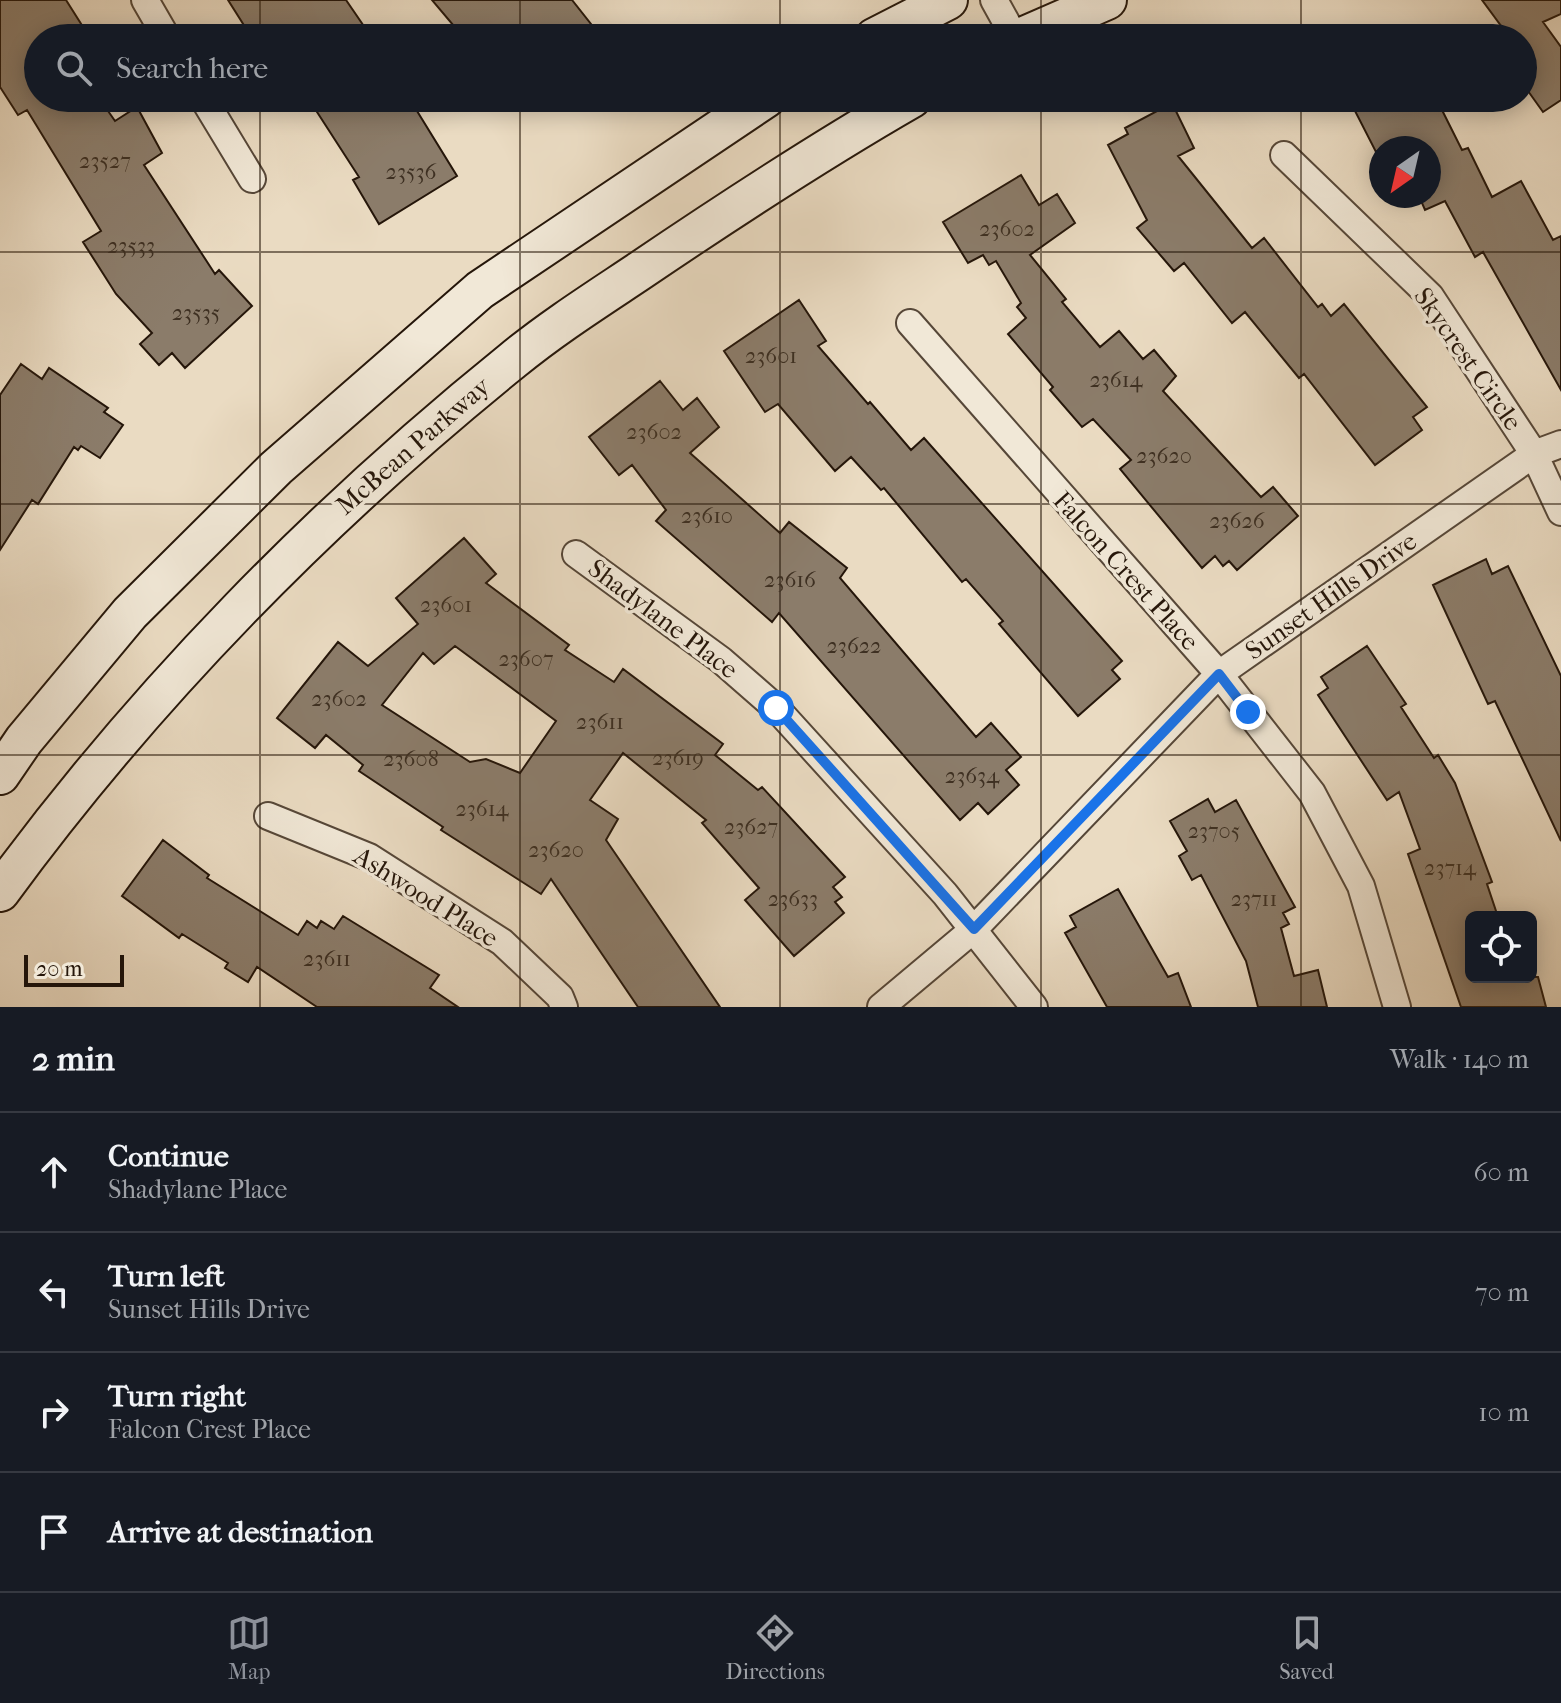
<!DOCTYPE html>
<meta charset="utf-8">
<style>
body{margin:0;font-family:"IM FELL French Canon",serif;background:#20242c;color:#f1f3f6}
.controls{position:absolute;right:24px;bottom:24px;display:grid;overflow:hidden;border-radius:12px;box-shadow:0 4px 20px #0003}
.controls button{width:72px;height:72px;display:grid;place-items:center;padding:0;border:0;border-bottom:2px solid #363941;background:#171b24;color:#f1f3f6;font:40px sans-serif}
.compass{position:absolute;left:1369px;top:136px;width:72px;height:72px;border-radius:50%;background:#171b24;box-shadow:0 4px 20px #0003;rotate:214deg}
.scale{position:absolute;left:24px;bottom:20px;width:100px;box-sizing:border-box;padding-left:8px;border:4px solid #25160a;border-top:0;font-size:22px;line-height:28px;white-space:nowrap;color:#25160a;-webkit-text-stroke:6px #f1e8d7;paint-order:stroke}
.stop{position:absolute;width:24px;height:24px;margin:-18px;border:6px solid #1a73e8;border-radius:50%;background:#fff}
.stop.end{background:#1a73e8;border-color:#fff;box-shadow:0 2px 8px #0008}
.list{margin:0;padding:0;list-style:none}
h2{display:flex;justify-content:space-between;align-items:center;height:104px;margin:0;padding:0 32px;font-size:34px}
h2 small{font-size:26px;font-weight:400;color:#9ea1a6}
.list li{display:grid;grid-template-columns:52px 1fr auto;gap:24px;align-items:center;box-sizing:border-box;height:120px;padding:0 32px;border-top:2px solid #363941}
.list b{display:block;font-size:30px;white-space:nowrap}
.list p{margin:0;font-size:26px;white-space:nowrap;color:#9ea1a6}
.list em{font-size:26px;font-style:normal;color:#9ea1a6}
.icon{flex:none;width:44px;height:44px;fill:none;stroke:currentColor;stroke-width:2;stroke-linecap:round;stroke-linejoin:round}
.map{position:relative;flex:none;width:1561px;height:1007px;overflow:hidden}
.search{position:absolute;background:#171b24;box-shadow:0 4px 20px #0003;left:24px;right:24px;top:24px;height:88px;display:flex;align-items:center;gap:20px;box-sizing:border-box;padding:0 28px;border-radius:44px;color:#9ea1a6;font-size:30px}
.sheet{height:584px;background:#171b24}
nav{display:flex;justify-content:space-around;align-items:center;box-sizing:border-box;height:112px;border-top:2px solid #363941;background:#171b24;font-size:22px;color:#9ea1a6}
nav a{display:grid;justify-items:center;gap:4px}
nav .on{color:#8c9099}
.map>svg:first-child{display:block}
.building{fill:#8b7c6a;stroke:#25160a;stroke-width:2;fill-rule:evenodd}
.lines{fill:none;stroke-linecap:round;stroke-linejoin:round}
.minor-casing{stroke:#564738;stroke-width:30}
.secondary-casing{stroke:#25160a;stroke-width:42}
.minor{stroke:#f1e8d7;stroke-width:26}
.secondary{stroke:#f1e8d7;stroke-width:38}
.route{stroke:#1a73e8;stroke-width:10}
.grid{fill:none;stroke:#25160a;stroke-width:2;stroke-opacity:0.55}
.labels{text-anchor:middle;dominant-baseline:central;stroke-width:7;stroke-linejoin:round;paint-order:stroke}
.number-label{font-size:22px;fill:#3e3022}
.street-label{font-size:26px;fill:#25160a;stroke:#f1e8d7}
</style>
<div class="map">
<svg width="1561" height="1007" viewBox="0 0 1561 1007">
<rect width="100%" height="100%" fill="#eadbc2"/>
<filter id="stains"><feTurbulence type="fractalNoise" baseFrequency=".0025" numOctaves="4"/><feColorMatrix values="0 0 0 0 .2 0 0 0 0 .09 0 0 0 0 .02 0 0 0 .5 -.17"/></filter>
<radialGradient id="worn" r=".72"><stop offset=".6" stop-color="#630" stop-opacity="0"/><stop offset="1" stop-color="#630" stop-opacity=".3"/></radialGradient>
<path class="building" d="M 0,0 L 66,0 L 90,38 L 38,38 L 38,98 L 99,98 L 115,121 L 137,107 L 162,153 L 144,165 L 215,274 L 219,270 L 252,306 L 185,368 L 172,353 L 159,365 L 140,344 L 152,333 L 116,294 L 83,242 L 101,231 L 27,110 L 18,115 L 0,87 Z
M 228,0 L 346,0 L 372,38 L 252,38 Z
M 432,0 L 572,0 L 602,38 L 464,38 Z
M 1482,0 L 1561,0 L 1561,14 L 1543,22 L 1561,47 L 1561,100 L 1543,112 L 1523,84 L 1523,38 L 1510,38 Z
M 308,98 L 409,98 L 457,176 L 379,224 L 353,180 L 359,177 Z
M 1376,98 L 1436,98 L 1462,150 L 1468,148 L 1492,197 L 1521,181 L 1553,240 L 1561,236 L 1561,390 L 1483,252 L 1475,257 L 1445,201 L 1425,210 L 1419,196 L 1429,196 L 1429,148 L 1396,148 L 1393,143 L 1376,152 L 1354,109 Z
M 1172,103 L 1194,148 L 1178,156 L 1252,248 L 1264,238 L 1318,307 L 1322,304 L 1331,316 L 1344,304 L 1427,407 L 1413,417 L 1422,430 L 1375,465 L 1304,374 L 1299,378 L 1245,312 L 1232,323 L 1184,263 L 1174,271 L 1137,228 L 1147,220 L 1108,145 L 1128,134 L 1125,128 Z
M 1021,175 L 1039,205 L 1057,194 L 1075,223 L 1030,255 L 1066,299 L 1062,302 L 1100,347 L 1119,331 L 1143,359 L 1154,350 L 1176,376 L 1163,391 L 1261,497 L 1273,487 L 1298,516 L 1237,570 L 1229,561 L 1223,566 L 1215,556 L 1202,568 L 1120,469 L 1131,460 L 1093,419 L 1082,427 L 1050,390 L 1053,387 L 1008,334 L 1026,318 L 1017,307 L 1021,303 L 996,261 L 989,265 L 983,255 L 968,263 L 943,222 Z
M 799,300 L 826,341 L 818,346 L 868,404 L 870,402 L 911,450 L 924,438 L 1122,661 L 1112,670 L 1120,679 L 1078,716 L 999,624 L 1003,621 L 966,579 L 962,582 L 884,488 L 881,490 L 851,457 L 835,471 L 778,404 L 765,412 L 724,351 Z
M 21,364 L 42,379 L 49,368 L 108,408 L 104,412 L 123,425 L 100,458 L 81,446 L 78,450 L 74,447 L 38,504 L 32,500 L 0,550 L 0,395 Z
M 660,381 L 683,410 L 697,398 L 719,427 L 690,453 L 780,533 L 789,522 L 847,568 L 840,578 L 976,737 L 991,723 L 1021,757 L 1006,770 L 1019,785 L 988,814 L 978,803 L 960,820 L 779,613 L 772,622 L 656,521 L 666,510 L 632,465 L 619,475 L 589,437 Z
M 464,538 L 496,574 L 486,583 L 569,645 L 565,650 L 614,682 L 623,669 L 723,744 L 715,755 L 758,790 L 762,787 L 845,877 L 833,887 L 842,897 L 835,902 L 844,913 L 794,956 L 745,900 L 759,888 L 702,823 L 706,820 L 623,753 L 590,800 L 618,819 L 606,840 L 720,1007 L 638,1007 L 551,879 L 541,894 L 441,830 L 443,827 L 359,771 L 363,765 L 326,735 L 315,748 L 277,718 L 338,642 L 368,666 L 418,624 L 396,598 ZM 455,646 L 556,721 L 520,773 L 486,759 L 470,762 L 382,705 L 423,653 L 434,664 Z
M 1486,559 L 1492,574 L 1508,566 L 1561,676 L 1561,841 L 1495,701 L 1488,704 L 1433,585 Z
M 1367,646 L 1406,704 L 1401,707 L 1434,758 L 1438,755 L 1455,783 L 1492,882 L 1487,884 L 1498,917 L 1471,917 L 1471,977 L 1538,977 L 1546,1007 L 1461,1007 L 1408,854 L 1420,849 L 1399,792 L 1387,800 L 1318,695 L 1328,688 L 1321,677 Z
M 1208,799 L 1215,812 L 1236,800 L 1295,907 L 1283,913 L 1289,924 L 1281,928 L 1294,976 L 1318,970 L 1327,1007 L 1258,1007 L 1246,961 L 1201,875 L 1192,880 L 1179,856 L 1187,851 L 1170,821 Z
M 163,840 L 209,875 L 207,878 L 298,935 L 307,921 L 317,928 L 321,921 L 334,929 L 343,916 L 439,975 L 430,988 L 458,1007 L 317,1007 L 257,967 L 248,982 L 225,968 L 228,963 L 182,934 L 179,938 L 122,896 Z
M 1118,889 L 1168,977 L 1178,973 L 1191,1007 L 1107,1007 L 1065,933 L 1076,927 L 1070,916 Z"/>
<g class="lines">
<defs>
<path id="minor" d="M 145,0 L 167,38
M 994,0 L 1015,38
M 203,98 L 252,179
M 1284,155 L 1430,296 L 1534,454 L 1561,512
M 910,323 L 1219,674 L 1312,793 L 1361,886 L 1397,1007
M 576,554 L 721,660 L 776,708 L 945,894 L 1034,1007
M 268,816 L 369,857 L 502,942 L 560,997 L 564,1007
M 881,1007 L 974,929 L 1219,674 L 1534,454 L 1561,444"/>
<path id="secondary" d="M 874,38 L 948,0
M 1020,38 L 1107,0
M 0,775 L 24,740 L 130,613 L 276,468 L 480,290 L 766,98
M 0,892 C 145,694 322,514 513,360 C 552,328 596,300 638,272 C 728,211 818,152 912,98"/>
</defs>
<use href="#minor" class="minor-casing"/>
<use href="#secondary" class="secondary-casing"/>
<use href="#minor" class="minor"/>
<use href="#secondary" class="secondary"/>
</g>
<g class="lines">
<path class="route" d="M 776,708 L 974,929 L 1219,674 L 1248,712"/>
</g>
<path class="grid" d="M 260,0 L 260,38M 520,0 L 520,38M 780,0 L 780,38M 1041,0 L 1041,38M 1301,0 L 1301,38M 260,98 L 260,1007M 520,98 L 520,1007M 780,98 L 780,1007M 1041,98 L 1041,1007M 1301,98 L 1301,1007M 0,252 L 1561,252M 0,504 L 1561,504M 0,755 L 1561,755"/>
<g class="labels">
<g class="number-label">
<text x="105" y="161">23527</text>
<text x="411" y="172">23536</text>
<text x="1007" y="229">23602</text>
<text x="131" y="246">23533</text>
<text x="196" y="313">23535</text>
<text x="771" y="356">23601</text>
<text x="1116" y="380">23614</text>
<text x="654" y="432">23602</text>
<text x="1164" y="456">23620</text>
<text x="707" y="516">23610</text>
<text x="1237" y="521">23626</text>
<text x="790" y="580">23616</text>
<text x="446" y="605">23601</text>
<text x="854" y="646">23622</text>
<text x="526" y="659">23607</text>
<text x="339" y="699">23602</text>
<text x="600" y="722">23611</text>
<text x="678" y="758">23619</text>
<text x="411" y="759">23608</text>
<text x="972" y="776">23634</text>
<text x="482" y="809">23614</text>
<text x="751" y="827">23627</text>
<text x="1214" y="831">23705</text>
<text x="556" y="850">23620</text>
<text x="1450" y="868">23714</text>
<text x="793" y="899">23633</text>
<text x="1254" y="899">23711</text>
<text x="327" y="959">23611</text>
</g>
<g class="street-label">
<text transform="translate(1468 359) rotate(55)">Skycrest Circle</text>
<text transform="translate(413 446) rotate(-41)">McBean Parkway</text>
<text transform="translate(1126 571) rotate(48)">Falcon Crest Place</text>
<text transform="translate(1331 596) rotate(-35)">Sunset Hills Drive</text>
<text transform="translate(663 619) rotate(37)">Shadylane Place</text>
<text transform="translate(426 897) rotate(32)">Ashwood Place</text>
</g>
</g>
<rect width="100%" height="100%" filter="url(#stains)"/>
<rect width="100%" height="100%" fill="url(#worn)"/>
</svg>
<div class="controls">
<button><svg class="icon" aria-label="locate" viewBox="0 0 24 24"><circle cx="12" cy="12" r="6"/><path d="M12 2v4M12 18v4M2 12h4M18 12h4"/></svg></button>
</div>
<svg class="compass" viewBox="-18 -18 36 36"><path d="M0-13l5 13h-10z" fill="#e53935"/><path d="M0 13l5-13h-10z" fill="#9ea1a6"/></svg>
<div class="scale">20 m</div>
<div class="stop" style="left:776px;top:708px"></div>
<div class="stop end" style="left:1248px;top:712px"></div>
<div class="search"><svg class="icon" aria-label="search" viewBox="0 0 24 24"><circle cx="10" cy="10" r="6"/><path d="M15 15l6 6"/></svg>Search here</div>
</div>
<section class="sheet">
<h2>2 min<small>Walk · 140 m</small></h2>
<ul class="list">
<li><svg class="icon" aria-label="ahead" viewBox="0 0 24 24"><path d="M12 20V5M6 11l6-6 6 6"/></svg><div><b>Continue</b><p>Shadylane Place</p></div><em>60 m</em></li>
<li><svg class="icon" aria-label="left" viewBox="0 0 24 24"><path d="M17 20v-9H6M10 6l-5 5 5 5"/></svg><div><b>Turn left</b><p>Sunset Hills Drive</p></div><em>70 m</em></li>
<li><svg class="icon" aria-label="right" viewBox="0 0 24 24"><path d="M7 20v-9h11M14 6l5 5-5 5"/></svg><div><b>Turn right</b><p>Falcon Crest Place</p></div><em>10 m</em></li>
<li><svg class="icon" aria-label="arrive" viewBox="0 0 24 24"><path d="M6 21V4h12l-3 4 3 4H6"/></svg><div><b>Arrive at destination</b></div></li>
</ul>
</section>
<nav>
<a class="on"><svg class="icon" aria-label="map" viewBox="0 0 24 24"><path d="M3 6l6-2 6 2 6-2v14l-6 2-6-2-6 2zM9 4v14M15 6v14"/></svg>Map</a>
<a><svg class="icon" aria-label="directions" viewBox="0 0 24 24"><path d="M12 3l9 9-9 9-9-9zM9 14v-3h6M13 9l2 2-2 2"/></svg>Directions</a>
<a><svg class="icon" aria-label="saved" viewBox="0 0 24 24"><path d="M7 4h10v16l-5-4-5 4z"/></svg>Saved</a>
</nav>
